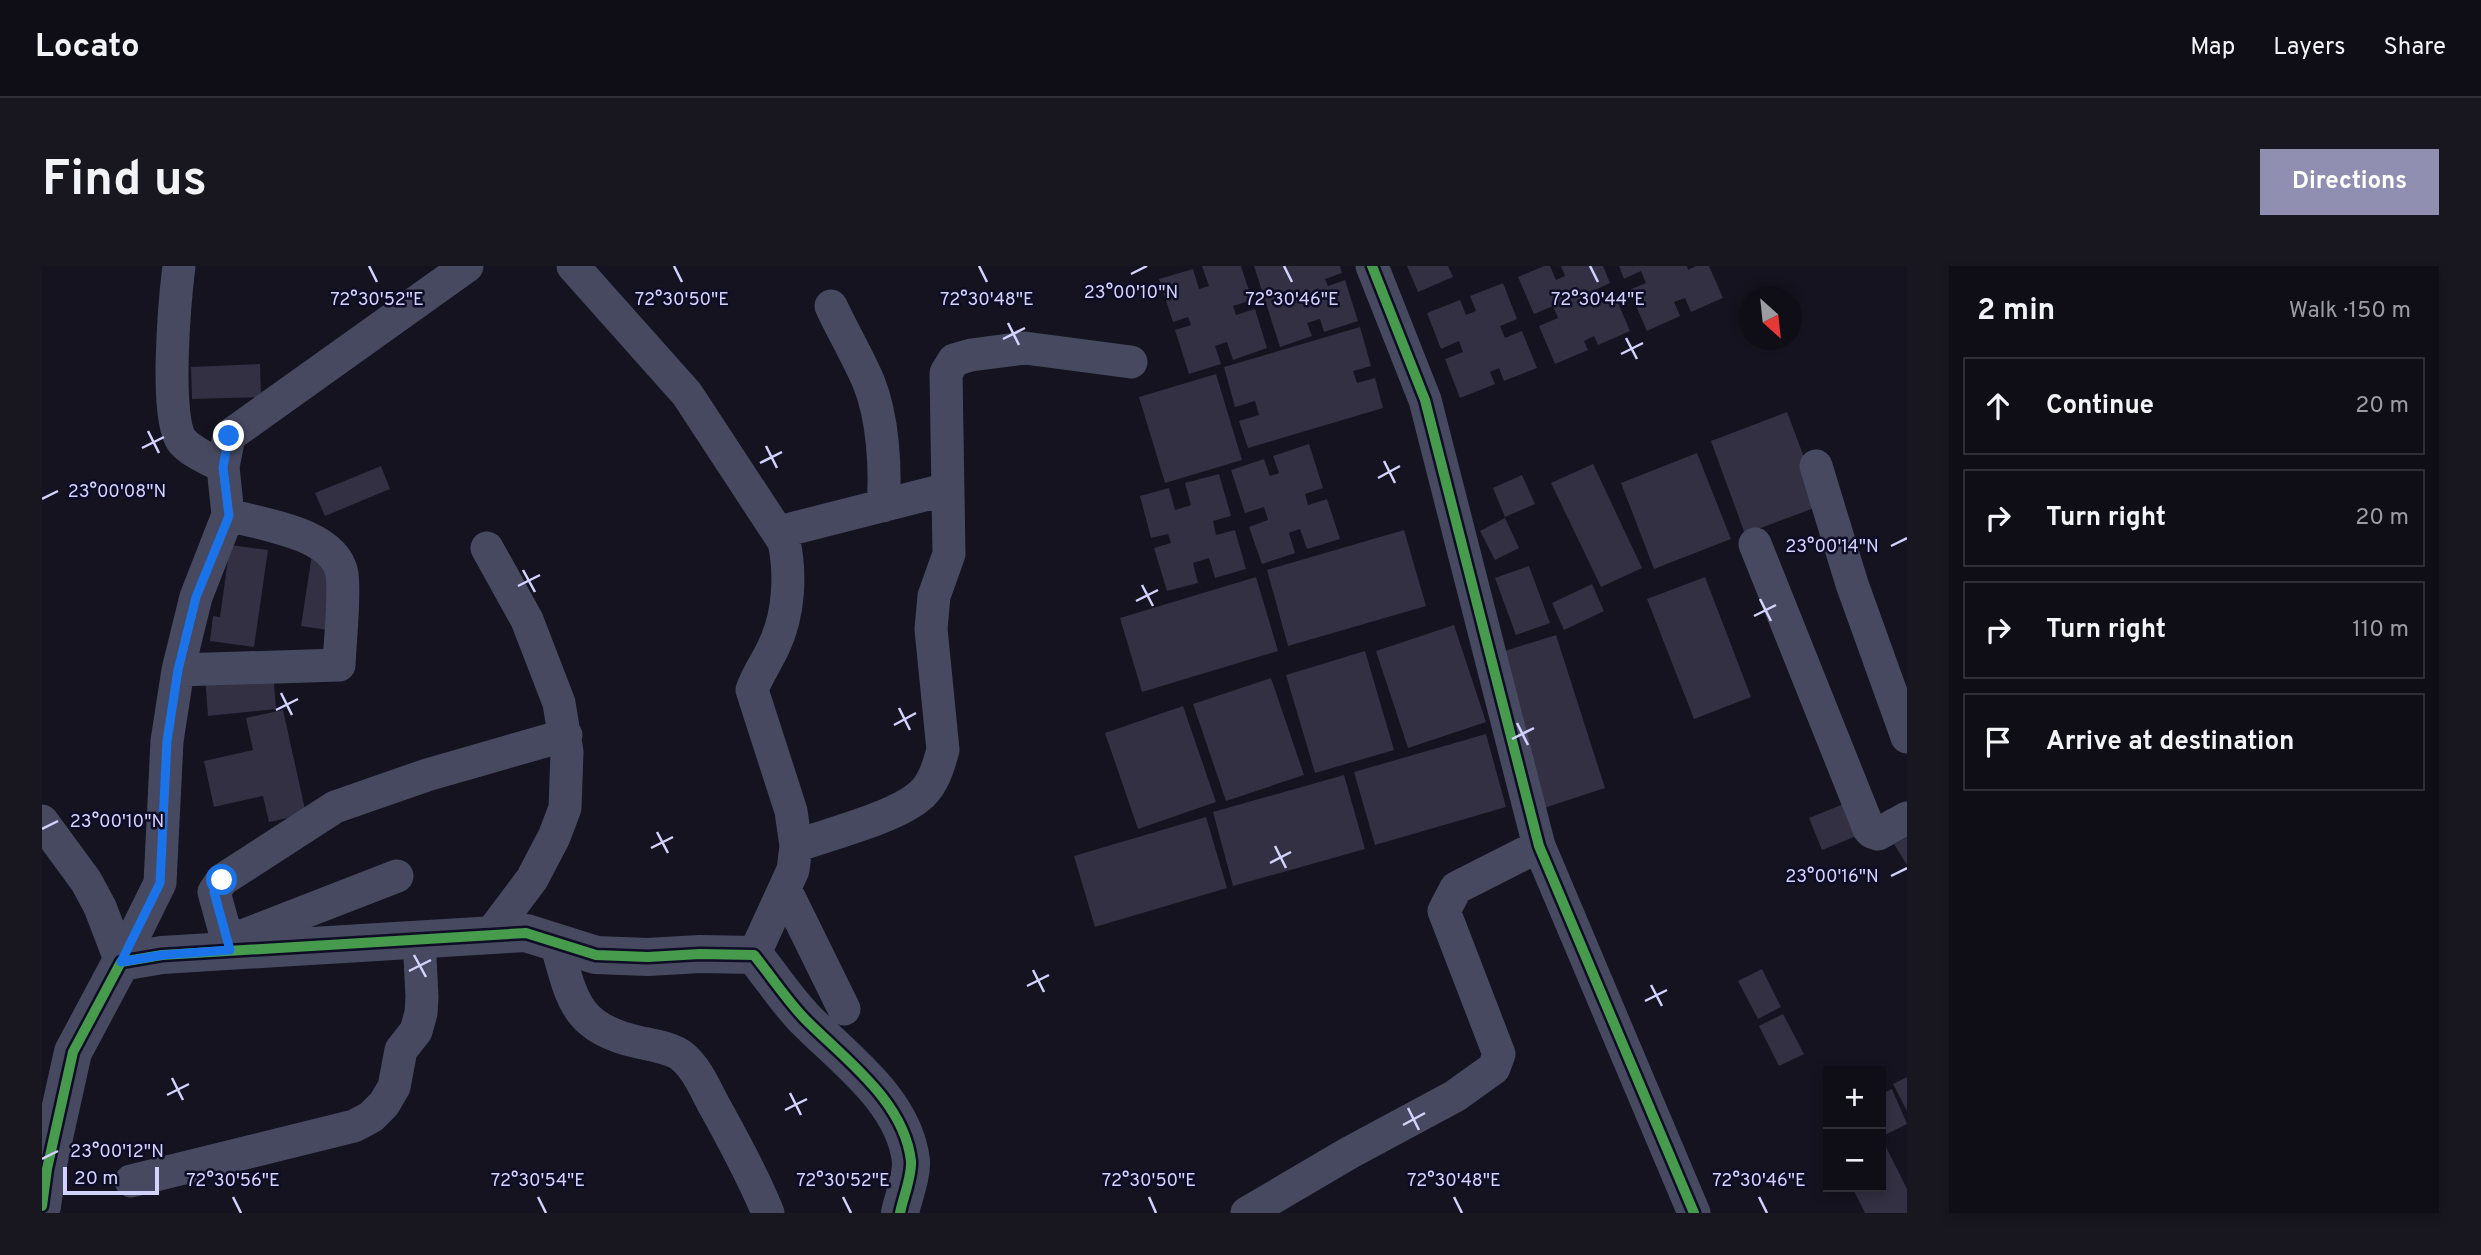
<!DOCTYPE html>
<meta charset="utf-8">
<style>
body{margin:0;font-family:Overpass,sans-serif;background:#181720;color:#f1f3f6}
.controls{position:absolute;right:21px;bottom:21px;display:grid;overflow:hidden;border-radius:0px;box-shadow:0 4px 10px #0003}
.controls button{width:63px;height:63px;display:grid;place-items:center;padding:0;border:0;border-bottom:2px solid #2f2e36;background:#0f0e17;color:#f1f3f6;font:35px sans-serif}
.compass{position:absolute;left:1697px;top:21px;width:63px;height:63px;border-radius:50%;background:#0f0e17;box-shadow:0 4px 10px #0003;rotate:153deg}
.scale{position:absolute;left:21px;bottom:18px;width:96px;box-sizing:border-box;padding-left:7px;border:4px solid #d3d2ff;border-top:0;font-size:19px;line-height:24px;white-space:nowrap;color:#d3d2ff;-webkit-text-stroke:5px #0f0d25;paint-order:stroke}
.stop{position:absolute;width:21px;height:21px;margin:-16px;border:5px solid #1a73e8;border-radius:50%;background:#fff}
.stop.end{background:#1a73e8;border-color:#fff;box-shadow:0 2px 7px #0008}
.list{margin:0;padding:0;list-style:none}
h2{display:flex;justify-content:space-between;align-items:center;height:91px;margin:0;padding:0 28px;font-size:30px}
h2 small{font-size:23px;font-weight:400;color:#9b9ca1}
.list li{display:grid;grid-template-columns:46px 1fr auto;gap:21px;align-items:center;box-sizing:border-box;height:98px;margin:0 14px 14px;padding:0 14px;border:2px solid #2f2e36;border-radius:0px}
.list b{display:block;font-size:26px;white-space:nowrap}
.list em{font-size:23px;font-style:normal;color:#9b9ca1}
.icon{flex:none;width:38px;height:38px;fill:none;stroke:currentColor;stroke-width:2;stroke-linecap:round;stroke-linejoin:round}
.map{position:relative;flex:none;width:1865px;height:947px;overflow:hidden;border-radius:0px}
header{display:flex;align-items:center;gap:42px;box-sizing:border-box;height:98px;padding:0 35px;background:#0f0e17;border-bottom:2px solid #2f2e36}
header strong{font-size:33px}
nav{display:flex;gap:38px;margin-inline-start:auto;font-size:24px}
.intro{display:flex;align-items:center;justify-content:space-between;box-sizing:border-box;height:168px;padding:0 42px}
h1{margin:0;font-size:49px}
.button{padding:18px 32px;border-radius:0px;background:#908fb1;color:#fff;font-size:24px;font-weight:700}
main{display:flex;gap:42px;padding:0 42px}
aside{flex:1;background:#0f0e17;border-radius:0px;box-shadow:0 4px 10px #0003}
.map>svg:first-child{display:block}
.building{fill:#323042}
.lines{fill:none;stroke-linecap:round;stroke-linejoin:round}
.minor{stroke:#474961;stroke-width:33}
.tertiary{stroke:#474961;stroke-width:38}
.cycleway-casing{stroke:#0f0d25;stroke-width:15}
.cycleway{stroke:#469c4c;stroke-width:10}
.route{stroke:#1a73e8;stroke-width:9}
.ticks{fill:none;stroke:#d3d2ff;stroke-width:2.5}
.ticks-label{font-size:18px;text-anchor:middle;fill:#d3d2ff;stroke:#0f0d25;stroke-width:5;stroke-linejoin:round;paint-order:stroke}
</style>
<header>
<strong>Locato</strong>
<nav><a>Map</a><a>Layers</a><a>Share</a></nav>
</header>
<div class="intro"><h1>Find us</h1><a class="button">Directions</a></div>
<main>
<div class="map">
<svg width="1865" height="947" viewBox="0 0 1865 947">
<rect width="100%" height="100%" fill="#14131f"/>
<path class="building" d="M 1160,0 L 1199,0 L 1210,34 L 1191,40 L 1194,49 L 1213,43 L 1225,82 L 1191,94 L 1185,76 L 1173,80 L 1179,98 L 1147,108 L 1133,64 L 1149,59 L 1146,51 L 1131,56 L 1117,13 L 1151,3 L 1157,23 L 1167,20 Z
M 1212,0 L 1298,0 L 1300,7 L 1283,13 L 1286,20 L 1303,14 L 1316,55 L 1282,66 L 1278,53 L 1265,57 L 1270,70 L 1238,81 Z
M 1365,0 L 1406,0 L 1411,11 L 1376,26 Z
M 1502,0 L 1508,0 L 1514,14 L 1523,10 L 1519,0 L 1561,0 L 1568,17 L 1549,26 L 1555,38 L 1573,30 L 1588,65 L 1556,79 L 1552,70 L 1542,75 L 1546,84 L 1513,98 L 1497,60 L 1516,52 L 1511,40 L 1492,48 L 1476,11 Z
M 1577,0 L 1645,0 L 1646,4 L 1654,0 L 1667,0 L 1681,32 L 1649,46 L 1643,32 L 1632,36 L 1638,50 L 1605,65 L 1587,24 L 1604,17 L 1599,5 L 1582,13 Z
M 1461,17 L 1475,53 L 1458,60 L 1463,72 L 1480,65 L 1495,102 L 1462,115 L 1457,102 L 1448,106 L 1453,118 L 1418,132 L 1403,93 L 1421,86 L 1417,75 L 1399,83 L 1385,47 L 1418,34 L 1424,49 L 1434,45 L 1428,30 Z
M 1318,61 L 1329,100 L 1311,105 L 1315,117 L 1333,112 L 1341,142 L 1206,182 L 1197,155 L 1217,149 L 1213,135 L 1193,141 L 1182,101 Z
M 218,98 L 219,131 L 150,133 L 149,101 Z
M 1174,108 L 1200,194 L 1123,217 L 1097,131 Z
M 1745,146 L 1780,239 L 1703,268 L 1669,175 Z
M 1267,178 L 1281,222 L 1263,228 L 1266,239 L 1285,233 L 1298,273 L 1265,283 L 1258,263 L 1247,267 L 1253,287 L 1220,298 L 1207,261 L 1226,254 L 1222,241 L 1203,247 L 1189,204 L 1222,193 L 1228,210 L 1237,207 L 1231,190 Z
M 1655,187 L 1689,273 L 1612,303 L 1579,217 Z
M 1551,198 L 1600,302 L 1559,321 L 1509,217 Z
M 339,200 L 348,223 L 283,250 L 273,227 Z
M 1177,208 L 1189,250 L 1171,255 L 1174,269 L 1193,264 L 1204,303 L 1173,312 L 1167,292 L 1151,297 L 1156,317 L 1125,325 L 1112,282 L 1129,277 L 1126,268 L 1109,272 L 1098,230 L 1127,222 L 1133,244 L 1149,239 L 1143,217 Z
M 1480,209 L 1493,238 L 1463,251 L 1451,222 Z
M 1463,252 L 1477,282 L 1453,294 L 1438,265 Z
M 1362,264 L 1384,340 L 1246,380 L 1225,304 Z
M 188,279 L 226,284 L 212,381 L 168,375 L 171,350 L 178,351 Z
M 270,288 L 295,308 L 286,364 L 259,360 Z
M 1487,300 L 1508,357 L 1474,369 L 1453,312 Z
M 1214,311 L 1236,385 L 1100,426 L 1078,352 Z
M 1663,311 L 1709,431 L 1652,453 L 1605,333 Z
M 1550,318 L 1562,345 L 1522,364 L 1510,337 Z
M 1412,359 L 1444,456 L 1366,482 L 1334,385 Z
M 1514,369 L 1563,522 L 1502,542 L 1453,388 Z
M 1323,385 L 1352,484 L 1273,507 L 1244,409 Z
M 231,404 L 234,443 L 166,450 L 163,410 Z
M 1229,412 L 1262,509 L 1184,535 L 1151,438 Z
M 1141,440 L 1174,536 L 1096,563 L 1063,467 Z
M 241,444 L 264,548 L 227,556 L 221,530 L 172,541 L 162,495 L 211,484 L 204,452 Z
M 1444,468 L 1464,541 L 1333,579 L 1312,506 Z
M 1302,509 L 1323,583 L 1191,620 L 1171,546 Z
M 1809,535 L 1822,567 L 1780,584 L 1767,552 Z
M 1164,551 L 1185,622 L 1053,661 L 1032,590 Z
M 1865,571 L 1865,599 L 1852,578 Z
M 1720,703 L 1739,741 L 1716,753 L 1696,715 Z
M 1741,748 L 1762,788 L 1737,800 L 1717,760 Z
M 1865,811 L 1865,845 L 1851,818 Z
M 1850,823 L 1865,858 L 1839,871 L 1839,828 Z
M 1841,875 L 1865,923 L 1865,947 L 1823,947 L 1810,921 L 1839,921 L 1839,876 Z"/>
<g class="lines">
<path class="minor" d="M 137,0 C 133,32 122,152 140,175 C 149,186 169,194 181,201
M 531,0 L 645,128 L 742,276 C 749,308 747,349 732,380 C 725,396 716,407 710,424 L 749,545 L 754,580 L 751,604 L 712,689
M 1330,0 L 1383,134 L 1497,580 L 1652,947
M 789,40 C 801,66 816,91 827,117 C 841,152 844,203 841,240
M 1774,200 L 1810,318 L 1865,471
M 737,266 L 906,223
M 1713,278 L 1827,563 L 1830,566 L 1836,568 L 1865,552
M 445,282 L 485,354 L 517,437 L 525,486 L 523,542 L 512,571 L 490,613 L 448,669
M 136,404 L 297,399 C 298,374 303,332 300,308 C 293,267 219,258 186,249
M 0,555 L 44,615 L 58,641 L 79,696
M 754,580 C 787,568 856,551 880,528 C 892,517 897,498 901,484 L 889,363 L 892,330 L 907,288 L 904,107 L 912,94 L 929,89 L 983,82 L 1089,96
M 743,623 L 802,743
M 185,676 L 355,610
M 514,677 C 530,732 532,762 596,776 C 609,779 631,782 641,791 C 656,804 664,825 673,841 C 692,876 711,910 726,947
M 188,684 L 172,626 L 180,614 L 293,541 L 385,509 L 524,469
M 79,696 L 118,617 L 125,475 L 136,404 L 154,331 L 186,249 L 181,201 L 187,170 L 425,0
M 89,915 L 312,860 L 329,851 L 342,838 L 352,821 L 359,784 L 374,765 L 379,747 L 380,731 L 377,672
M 1205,947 L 1307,887 L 1413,830 L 1452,802 L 1457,788 L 1402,645 L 1414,622 L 1497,580"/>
<path class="tertiary" d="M 0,940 L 5,903 L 31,786 L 79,696 L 120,689 L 484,667 L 554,689 L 606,691 L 658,688 L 712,689 C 729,710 744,733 762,752 C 801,792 862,834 869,895 C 870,910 861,932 858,947"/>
<defs>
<path id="cycleway" d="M 1330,0 L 1383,134 L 1497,580 L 1652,947
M 0,940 L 5,903 L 31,786 L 79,696 L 120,689 L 484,667 L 554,689 L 606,691 L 658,688 L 712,689 C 729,710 744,733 762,752 C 801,792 862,834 869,895 C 870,910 861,932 858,947"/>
</defs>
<use href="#cycleway" class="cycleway-casing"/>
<use href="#cycleway" class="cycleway"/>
</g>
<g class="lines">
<path class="route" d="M 180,614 L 172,626 L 188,684 L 120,689 L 79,696 L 118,617 L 125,475 L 136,404 L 154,331 L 187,250 L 181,201 L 187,170"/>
</g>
<path class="ticks" d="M 327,0 L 335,16M 632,0 L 640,16M 937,0 L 945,16M 1242,0 L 1250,16M 1548,0 L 1556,16M 1089,8 L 1105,0M 966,57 L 977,79M 1584,72 L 1595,93M 961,73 L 983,62M 1579,88 L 1601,77M 106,165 L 117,187M 724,180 L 735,202M 100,182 L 122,171M 1342,195 L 1353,217M 718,197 L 740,186M 1336,212 L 1358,200M 0,233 L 16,225M 1849,280 L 1865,272M 481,304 L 493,326M 1100,319 L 1111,340M 476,320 L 498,309M 1718,333 L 1729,355M 1094,335 L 1116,324M 1712,350 L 1734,339M 239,427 L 250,449M 857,442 L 868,464M 234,444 L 256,433M 1475,457 L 1486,479M 852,459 L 874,447M 1470,473 L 1492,462M 0,563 L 16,555M 615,566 L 626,587M 1233,580 L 1244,602M 609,582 L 631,571M 1228,597 L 1249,586M 1849,610 L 1865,602M 372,689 L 384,711M 991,704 L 1002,726M 367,705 L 389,694M 1609,719 L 1620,740M 985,720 L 1007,709M 1603,735 L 1625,724M 130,812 L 141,834M 748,827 L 759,849M 125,829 L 147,818M 1366,842 L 1377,864M 743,844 L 765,833M 1361,859 L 1383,847M 0,893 L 16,885M 191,931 L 199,947M 496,931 L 504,947M 801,931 L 809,947M 1107,931 L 1114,947M 1412,931 L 1420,947M 1717,931 L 1725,947"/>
<g class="ticks-label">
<text x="1089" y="32">23°00'10"N</text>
<text x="335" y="39">72°30'52"E</text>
<text x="640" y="39">72°30'50"E</text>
<text x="945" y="39">72°30'48"E</text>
<text x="1250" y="39">72°30'46"E</text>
<text x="1556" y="39">72°30'44"E</text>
<text x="75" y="231">23°00'08"N</text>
<text x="1790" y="286">23°00'14"N</text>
<text x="75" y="561">23°00'10"N</text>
<text x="1790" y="616">23°00'16"N</text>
<text x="75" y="891">23°00'12"N</text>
<text x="191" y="920">72°30'56"E</text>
<text x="496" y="920">72°30'54"E</text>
<text x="801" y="920">72°30'52"E</text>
<text x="1107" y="920">72°30'50"E</text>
<text x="1412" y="920">72°30'48"E</text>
<text x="1717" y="920">72°30'46"E</text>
</g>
</svg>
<div class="controls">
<button>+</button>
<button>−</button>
</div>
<svg class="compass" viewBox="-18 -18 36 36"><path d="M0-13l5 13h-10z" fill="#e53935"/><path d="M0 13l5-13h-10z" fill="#9b9ca1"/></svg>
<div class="scale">20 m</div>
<div class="stop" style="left:180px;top:614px"></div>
<div class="stop end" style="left:187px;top:170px"></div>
</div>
<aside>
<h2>2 min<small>Walk · 150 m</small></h2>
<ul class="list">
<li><svg class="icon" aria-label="ahead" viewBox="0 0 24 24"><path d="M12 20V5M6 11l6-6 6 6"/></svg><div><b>Continue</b></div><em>20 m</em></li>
<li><svg class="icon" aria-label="right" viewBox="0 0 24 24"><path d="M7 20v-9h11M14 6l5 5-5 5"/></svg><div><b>Turn right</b></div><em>20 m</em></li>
<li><svg class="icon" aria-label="right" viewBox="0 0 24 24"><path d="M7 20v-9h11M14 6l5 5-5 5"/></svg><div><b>Turn right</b></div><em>110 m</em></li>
<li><svg class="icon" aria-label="arrive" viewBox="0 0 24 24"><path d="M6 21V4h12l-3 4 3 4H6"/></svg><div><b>Arrive at destination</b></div></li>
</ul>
</aside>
</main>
